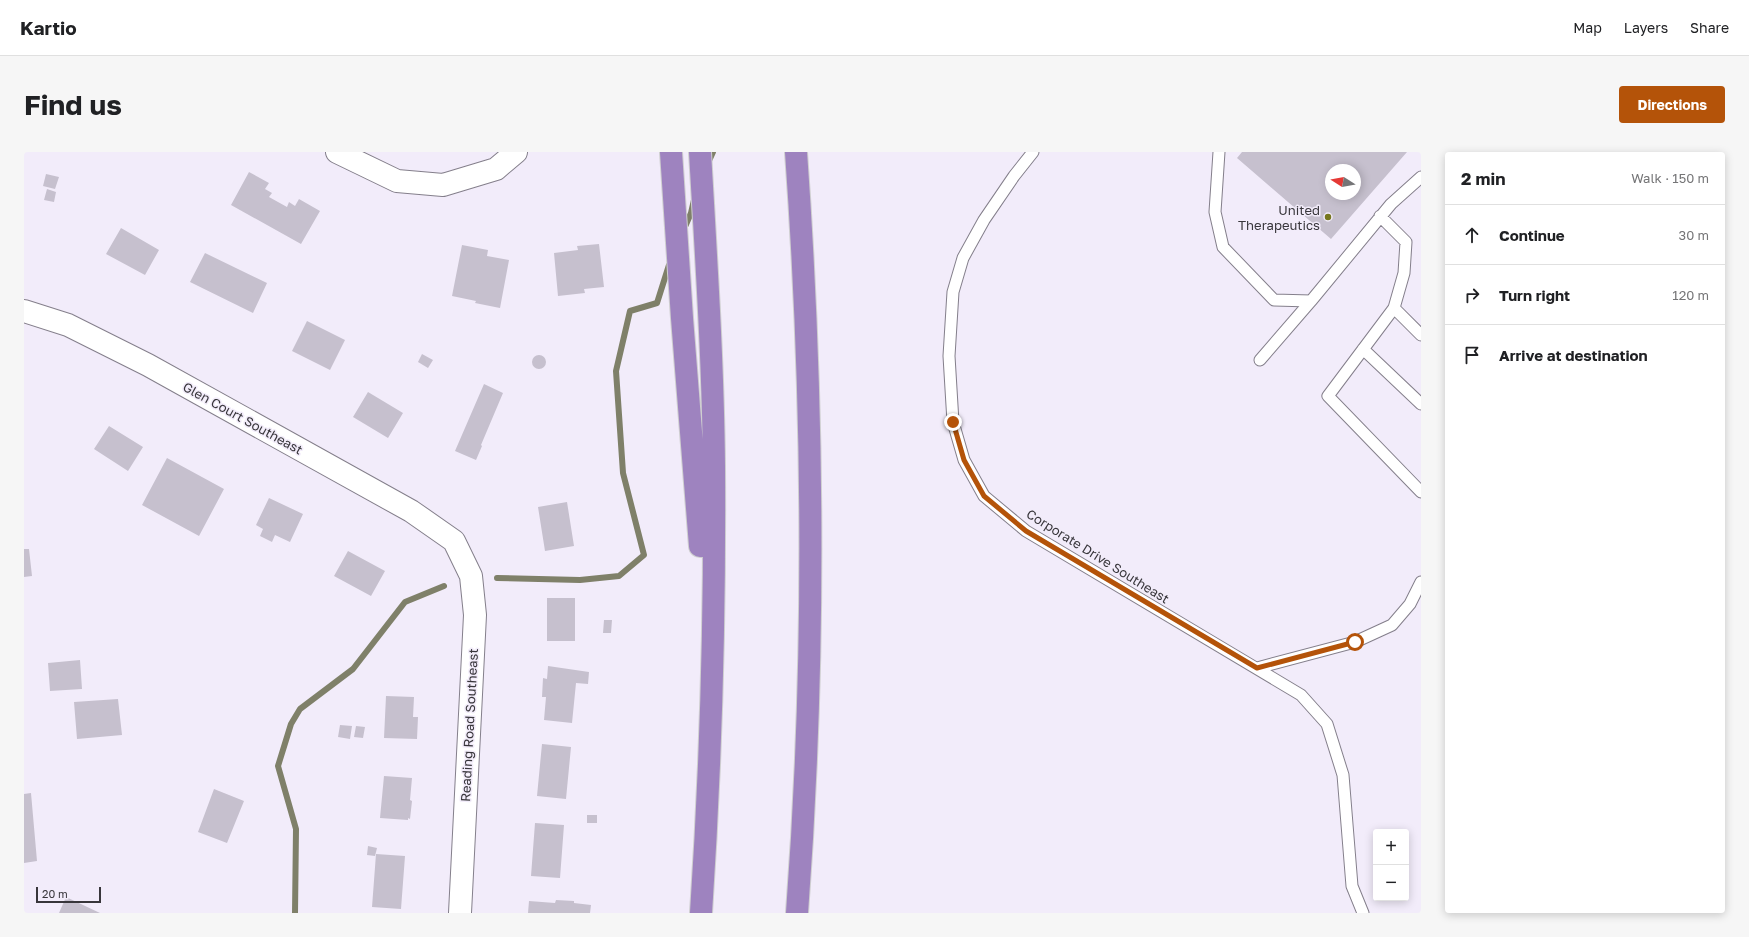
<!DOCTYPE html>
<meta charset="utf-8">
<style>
body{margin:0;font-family:"Golos Text",sans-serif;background:#f6f6f6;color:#202124}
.controls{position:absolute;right:12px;bottom:12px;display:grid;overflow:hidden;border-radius:4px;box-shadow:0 2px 10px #0003}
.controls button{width:36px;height:36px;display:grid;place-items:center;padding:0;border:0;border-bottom:1px solid #e0e0e0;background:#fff;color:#202124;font:20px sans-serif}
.compass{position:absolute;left:1301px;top:12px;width:36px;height:36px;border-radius:50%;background:#fff;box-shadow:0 2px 10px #0003;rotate:281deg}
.scale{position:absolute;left:12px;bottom:10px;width:65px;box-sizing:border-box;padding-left:4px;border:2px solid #38363b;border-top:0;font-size:11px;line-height:14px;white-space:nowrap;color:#38363b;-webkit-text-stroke:3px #f2ecfa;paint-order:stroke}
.stop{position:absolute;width:12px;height:12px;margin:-9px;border:3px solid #b45309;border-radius:50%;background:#fff}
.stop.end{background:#b45309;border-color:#fff;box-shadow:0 1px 4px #0008}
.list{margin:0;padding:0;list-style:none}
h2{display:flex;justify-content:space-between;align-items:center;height:52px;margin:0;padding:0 16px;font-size:17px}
h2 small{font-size:13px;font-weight:400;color:#757577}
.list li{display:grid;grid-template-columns:26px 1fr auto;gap:12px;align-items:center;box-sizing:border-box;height:60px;padding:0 16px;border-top:1px solid #e0e0e0}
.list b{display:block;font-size:15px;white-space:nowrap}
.list em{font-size:13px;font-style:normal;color:#757577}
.icon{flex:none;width:22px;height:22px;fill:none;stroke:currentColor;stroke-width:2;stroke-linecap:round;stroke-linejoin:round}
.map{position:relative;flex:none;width:1397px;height:761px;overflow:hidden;border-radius:4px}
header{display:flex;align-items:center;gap:24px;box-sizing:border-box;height:56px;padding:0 20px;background:#fff;border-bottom:1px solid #e0e0e0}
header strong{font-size:19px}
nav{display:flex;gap:22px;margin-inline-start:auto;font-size:14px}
.intro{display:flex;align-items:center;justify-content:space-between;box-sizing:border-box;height:96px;padding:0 24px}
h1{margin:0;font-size:28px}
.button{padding:10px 18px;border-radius:4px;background:#b45309;color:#fff;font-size:14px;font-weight:700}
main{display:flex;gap:24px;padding:0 24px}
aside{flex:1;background:#fff;border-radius:4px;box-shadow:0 2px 10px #0003}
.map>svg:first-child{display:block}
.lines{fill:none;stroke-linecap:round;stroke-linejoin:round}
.stream{stroke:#7f8069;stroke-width:6}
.building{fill:#c6c0ce;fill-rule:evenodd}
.lane-casing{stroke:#847f8b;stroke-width:13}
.street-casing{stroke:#847f8b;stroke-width:24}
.highway-casing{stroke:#cfcfd0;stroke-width:24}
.lane{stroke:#fff;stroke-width:11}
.street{stroke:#fff;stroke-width:22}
.highway{stroke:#9e83bf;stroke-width:22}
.route{stroke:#b45309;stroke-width:5}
.poi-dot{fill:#76771e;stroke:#f2ecfa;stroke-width:1.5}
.labels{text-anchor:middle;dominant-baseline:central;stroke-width:3;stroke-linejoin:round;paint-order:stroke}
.poi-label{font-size:13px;fill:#38363b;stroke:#f2ecfa;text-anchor:end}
.street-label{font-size:13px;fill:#38363b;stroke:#f2ecfa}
</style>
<header>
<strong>Kartio</strong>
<nav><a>Map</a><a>Layers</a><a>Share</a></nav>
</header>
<div class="intro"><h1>Find us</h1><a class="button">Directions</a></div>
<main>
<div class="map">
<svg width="1397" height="761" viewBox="0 0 1397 761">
<rect width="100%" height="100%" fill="#f2ecfa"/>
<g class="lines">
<path class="stream" d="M 684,11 L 689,0
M 660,77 L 667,61 L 670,48
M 473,426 L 556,428 L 595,424 L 620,403 L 599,321 L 592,219 L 606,159 L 633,151 L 645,113 L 648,111
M 271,761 L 272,677 L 254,614 L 267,572 L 276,557 L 329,517 L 381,450 L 420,434"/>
</g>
<path class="building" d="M 1218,0 L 1383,0 L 1307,87 L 1213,6 ZM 1307,18 L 1331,18 L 1331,42 L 1307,42 Z
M 225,20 L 245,31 L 241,37 L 248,41 L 245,45 L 263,55 L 265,50 L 271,54 L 275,47 L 296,59 L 277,92 L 207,53 Z
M 22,22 L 35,25 L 31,37 L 19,34 Z
M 23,37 L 32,40 L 30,50 L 20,48 Z
M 97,76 L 135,98 L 121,123 L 82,102 Z
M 575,92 L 580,135 L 560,137 L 561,141 L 534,144 L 530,101 L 554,98 L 553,94 Z
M 438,93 L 464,98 L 463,104 L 485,108 L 476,156 L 451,151 L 452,149 L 428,144 Z
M 181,101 L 243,131 L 229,161 L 166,130 Z
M 283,169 L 321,188 L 306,218 L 268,199 Z
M 398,202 L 409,208 L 404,216 L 394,210 Z
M508 210a7 7 0 1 1 14 0a7 7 0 1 1-14 0Z
M 460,232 L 479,241 L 457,293 L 458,294 L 452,308 L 431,299 Z
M 344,240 L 379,261 L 364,286 L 329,265 Z
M 85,274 L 119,295 L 104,319 L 70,297 Z
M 143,306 L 200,337 L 175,384 L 118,353 Z
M 245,346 L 279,362 L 266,390 L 251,383 L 248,390 L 236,384 L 239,377 L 232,373 Z
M 543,350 L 550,394 L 521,399 L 514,355 Z
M 0,397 L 5,397 L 8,424 L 0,425 Z
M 324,399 L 361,419 L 347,444 L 310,424 Z
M 523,446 L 551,446 L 551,489 L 523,489 Z
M 580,468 L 588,468 L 587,481 L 579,481 Z
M 56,508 L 58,537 L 26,539 L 24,511 Z
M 524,514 L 565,520 L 564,532 L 552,531 L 548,571 L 520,568 L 522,545 L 518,545 L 519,526 L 523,527 Z
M 362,544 L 390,545 L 389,565 L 394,565 L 393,587 L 360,586 Z
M 94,547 L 98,583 L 53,587 L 50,550 Z
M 316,573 L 328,574 L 326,587 L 314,585 Z
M 332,574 L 341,575 L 339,586 L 330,585 Z
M 518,592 L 547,595 L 542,647 L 513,644 Z
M 360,624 L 388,626 L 386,648 L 388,649 L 386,667 L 384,666 L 384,668 L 356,666 Z
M 190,637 L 220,649 L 203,691 L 174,680 Z
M 7,641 L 13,709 L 0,711 L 0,642 Z
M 563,663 L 573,663 L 573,671 L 563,671 Z
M 511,671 L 540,673 L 536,726 L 507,724 Z
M 344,694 L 353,696 L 351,704 L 343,703 Z
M 352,702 L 381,704 L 377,757 L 348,755 Z
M 42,745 L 76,761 L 35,761 Z
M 532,748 L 550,749 L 550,751 L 567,753 L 566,761 L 504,761 L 505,749 L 531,751 Z"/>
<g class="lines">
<defs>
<path id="lane" d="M 1009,0 L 990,24 L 960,68 L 939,106 L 929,140 L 925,204 L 929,270 L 940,308 L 960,344 L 1002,379 L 1277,543 L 1303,572 L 1319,623 L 1328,734 L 1339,761
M 1195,0 L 1191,60 L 1199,95 L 1250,148 L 1287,149 L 1367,52 L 1397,25
M 1356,64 L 1382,90 L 1380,121 L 1370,156
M 1397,183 L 1370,156 L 1304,244 L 1397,340
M 1339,197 L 1397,252
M 1236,208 L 1287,149
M 1233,516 L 1331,490 L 1368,473 L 1386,452 L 1397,430"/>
<path id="street" d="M 313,0 L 373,29 L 419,33 L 472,17 L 492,0
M 0,159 L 44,173 L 124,213 L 387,359 L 430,389 L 447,424 L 451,463 L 436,761"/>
<path id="highway" d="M 647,0 L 658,166 L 676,394
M 676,0 C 682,104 689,209 690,314 C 691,463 687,612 677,761
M 772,0 C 790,253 792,508 773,761"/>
</defs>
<use href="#lane" class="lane-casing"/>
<use href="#street" class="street-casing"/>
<use href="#highway" class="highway-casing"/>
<use href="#lane" class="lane"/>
<use href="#street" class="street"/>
<use href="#highway" class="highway"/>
</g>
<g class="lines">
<path class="route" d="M 929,270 L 940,308 L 960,344 L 1002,379 L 1233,516 L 1331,490"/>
</g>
<circle class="poi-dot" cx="1304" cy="65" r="4"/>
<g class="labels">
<g class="poi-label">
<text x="1296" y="58">United<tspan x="1296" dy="15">Therapeutics</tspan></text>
</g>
<g class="street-label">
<text transform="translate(219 266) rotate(29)">Glen Court Southeast</text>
<text transform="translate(1074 404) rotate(32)">Corporate Drive Southeast</text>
<text transform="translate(445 573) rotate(-87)">Reading Road Southeast</text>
</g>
</g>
</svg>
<div class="controls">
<button>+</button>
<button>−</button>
</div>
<svg class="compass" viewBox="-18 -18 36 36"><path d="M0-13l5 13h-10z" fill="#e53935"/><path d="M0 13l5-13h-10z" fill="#757577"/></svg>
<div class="scale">20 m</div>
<div class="stop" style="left:1331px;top:490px"></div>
<div class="stop end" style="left:929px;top:270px"></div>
</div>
<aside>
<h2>2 min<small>Walk · 150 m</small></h2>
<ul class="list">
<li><svg class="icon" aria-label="ahead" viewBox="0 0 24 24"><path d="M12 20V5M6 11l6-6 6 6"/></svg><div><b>Continue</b></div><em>30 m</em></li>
<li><svg class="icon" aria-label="right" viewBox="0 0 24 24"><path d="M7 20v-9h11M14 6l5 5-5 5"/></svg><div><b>Turn right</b></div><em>120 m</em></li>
<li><svg class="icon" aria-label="arrive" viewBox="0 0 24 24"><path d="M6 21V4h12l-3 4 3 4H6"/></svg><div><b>Arrive at destination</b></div></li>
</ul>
</aside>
</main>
